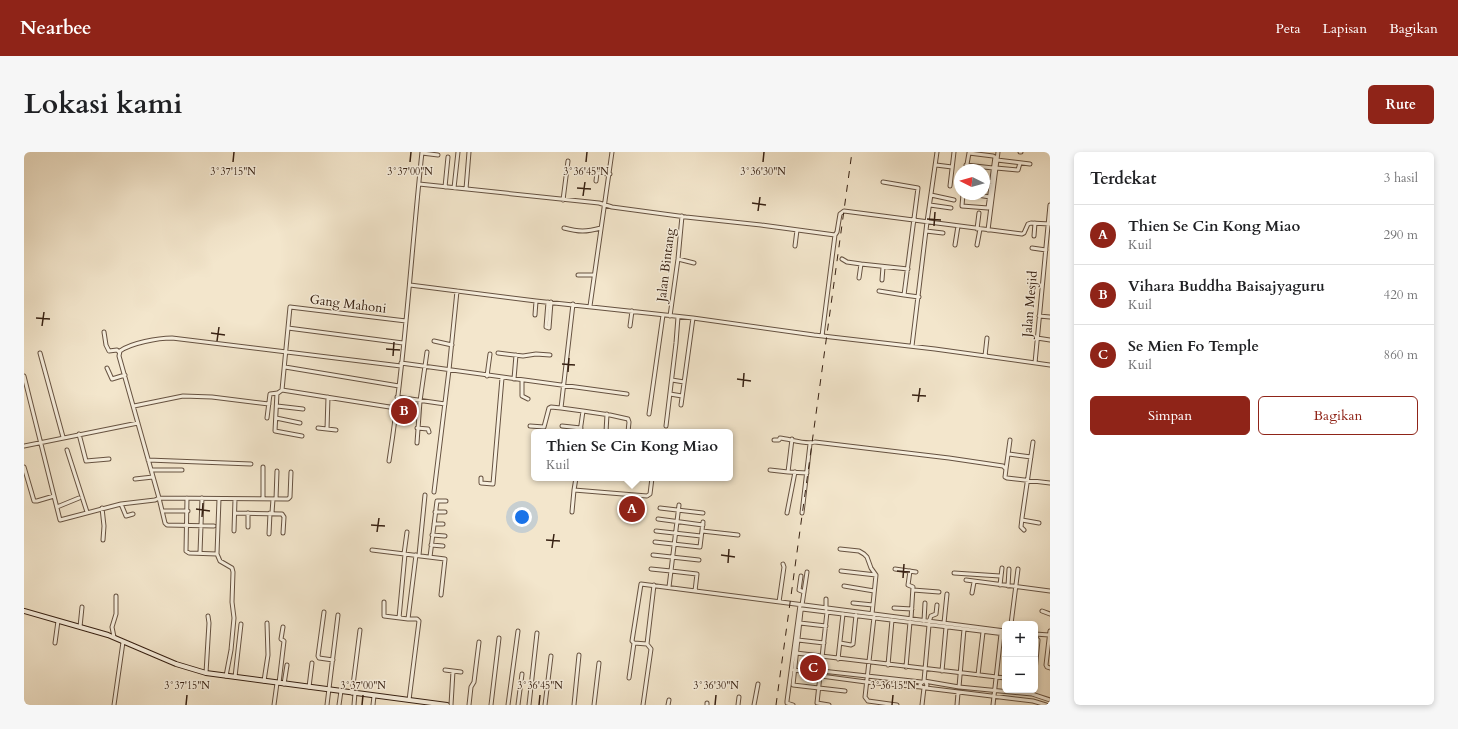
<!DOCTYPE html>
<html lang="id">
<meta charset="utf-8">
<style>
body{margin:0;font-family:Cardo,serif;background:#f6f6f6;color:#202124}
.controls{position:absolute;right:12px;bottom:12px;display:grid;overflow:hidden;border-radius:6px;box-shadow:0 2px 6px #0003}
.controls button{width:36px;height:36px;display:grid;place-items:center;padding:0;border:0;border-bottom:1px solid #e0e0e0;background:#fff;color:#202124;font:20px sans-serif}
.compass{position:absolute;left:930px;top:12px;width:36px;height:36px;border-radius:50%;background:#fff;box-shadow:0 2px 6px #0003;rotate:275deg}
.you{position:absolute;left:498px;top:365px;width:14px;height:14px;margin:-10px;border:3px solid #fff;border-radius:50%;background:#1a73e8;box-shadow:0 0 0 6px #1a73e833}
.badge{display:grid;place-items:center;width:26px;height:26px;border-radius:50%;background:#8f2418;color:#fff;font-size:13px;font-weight:700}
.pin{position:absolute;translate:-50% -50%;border:2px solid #fff;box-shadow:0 1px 4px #0006}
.popup{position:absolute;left:507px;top:277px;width:202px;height:52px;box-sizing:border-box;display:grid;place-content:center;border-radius:6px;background:#fff;filter:drop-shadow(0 1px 3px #0005);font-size:13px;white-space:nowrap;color:#757577}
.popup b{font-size:15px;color:#202124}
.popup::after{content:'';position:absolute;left:50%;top:100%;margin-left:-8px;border:8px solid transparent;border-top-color:#fff}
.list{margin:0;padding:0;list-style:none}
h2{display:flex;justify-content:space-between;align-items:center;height:52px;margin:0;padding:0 16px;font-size:17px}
h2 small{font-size:13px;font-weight:400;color:#757577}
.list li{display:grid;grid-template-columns:26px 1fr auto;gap:12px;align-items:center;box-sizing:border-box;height:60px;padding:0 16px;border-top:1px solid #e0e0e0}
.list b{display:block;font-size:15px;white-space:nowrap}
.list p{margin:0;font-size:13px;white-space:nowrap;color:#757577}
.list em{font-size:13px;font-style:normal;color:#757577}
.actions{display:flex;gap:8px;padding:12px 16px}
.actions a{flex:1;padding:9px 0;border:1px solid #8f2418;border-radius:6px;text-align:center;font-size:14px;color:#8f2418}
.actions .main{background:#8f2418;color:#fff}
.map{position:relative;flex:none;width:1026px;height:553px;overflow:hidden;border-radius:6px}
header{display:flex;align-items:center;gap:24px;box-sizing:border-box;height:56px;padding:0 20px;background:#8f2418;color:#fff}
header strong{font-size:19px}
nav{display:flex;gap:22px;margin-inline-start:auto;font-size:14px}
.intro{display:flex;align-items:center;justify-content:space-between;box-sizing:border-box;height:96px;padding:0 24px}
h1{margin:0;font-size:28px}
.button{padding:10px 18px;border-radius:6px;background:#8f2418;color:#fff;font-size:14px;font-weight:700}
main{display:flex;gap:24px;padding:0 24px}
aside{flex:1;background:#fff;border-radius:6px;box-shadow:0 2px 6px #0003}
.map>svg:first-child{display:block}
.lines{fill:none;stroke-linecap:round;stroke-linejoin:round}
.street-casing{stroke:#665241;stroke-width:5}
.secondary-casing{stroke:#372113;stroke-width:6}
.street{stroke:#f7efde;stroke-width:3}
.secondary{stroke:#f7efde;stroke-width:4}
.rail{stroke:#372113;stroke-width:1;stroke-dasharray:7 7;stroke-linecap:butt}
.ticks{fill:none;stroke:#372113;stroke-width:1.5}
.labels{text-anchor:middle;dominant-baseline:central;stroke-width:3;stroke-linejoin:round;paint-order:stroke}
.street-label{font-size:13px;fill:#372113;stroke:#f7efde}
.ticks-label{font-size:10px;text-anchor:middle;fill:#372113;stroke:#f7efde;stroke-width:3;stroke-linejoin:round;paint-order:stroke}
</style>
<header>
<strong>Nearbee</strong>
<nav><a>Peta</a><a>Lapisan</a><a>Bagikan</a></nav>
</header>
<div class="intro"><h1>Lokasi kami</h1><a class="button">Rute</a></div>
<main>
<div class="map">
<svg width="1026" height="553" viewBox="0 0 1026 553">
<rect width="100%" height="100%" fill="#f3e6cc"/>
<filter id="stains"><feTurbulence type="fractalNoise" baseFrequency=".005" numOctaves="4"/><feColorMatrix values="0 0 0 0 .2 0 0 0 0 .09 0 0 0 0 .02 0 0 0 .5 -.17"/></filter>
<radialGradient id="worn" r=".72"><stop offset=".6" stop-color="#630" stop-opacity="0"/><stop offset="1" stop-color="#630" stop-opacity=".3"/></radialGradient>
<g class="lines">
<defs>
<path id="street" d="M 996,0 L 997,0
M 398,1 L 414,3
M 973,8 L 1006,12
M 912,13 L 928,15
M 942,13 L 969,16
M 972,16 L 994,18 L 996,11
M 572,29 L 573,21 L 586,22
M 960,29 L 968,30
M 395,32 L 575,51 L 588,55 L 662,65 L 737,73 L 811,83 L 813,80 L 816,62 L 820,59 L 998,82 L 1000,81 L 1004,72 L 1007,71 L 1026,72
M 926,34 L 930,0
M 421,35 L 424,5
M 430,36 L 434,0
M 442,37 L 445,0
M 939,42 L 938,54 L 964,56 L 971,5 L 969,4 L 945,1 L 942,18
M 947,42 L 966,45
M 907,43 L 930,48
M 539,48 L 544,9
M 906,53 L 927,56
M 540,76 C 555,80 562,80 577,76
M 953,77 L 955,61
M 964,78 L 974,0
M 902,79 L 919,81
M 1010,84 L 1011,71
M 931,93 L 934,74
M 953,93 L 956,77
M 771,94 L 773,78
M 1008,96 L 1022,98
M 654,107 L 670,111
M 818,107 L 823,110 L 837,112 L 884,117
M 554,123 L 570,123
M 835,126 L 837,112
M 858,128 L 859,115
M 386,133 L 512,149 L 669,166 L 790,183 L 911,197 L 1026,213
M 855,139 L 880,143 L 894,36 L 859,30
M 880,143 L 895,145
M 524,150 L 522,175 L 525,176
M 549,152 L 537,256 L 559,259 L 556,280
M 566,154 L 588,0
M 511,163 L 512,149
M 646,164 L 654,107 L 658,64
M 1015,164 L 1026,165
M 606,174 L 608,159
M 264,176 L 379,191
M 525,176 L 527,150
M 80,180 L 82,193 L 85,199 L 93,198 L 95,200
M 798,184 L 811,83
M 1013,186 L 1026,188
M 410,189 L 428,193
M 888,194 L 903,70 L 913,0
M 16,201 L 39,285
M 474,201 L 499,204 L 512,202 L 526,203
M 961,204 L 963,186
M 377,211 L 603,242
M 1011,211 L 1026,53
M 261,215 L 375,234
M 83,216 L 88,227 L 101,223
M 0,224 L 36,368 L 97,352 L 131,348 L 135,346 L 141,371 L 143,373 L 190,374
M 463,224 L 466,202
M 490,227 L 492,203
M 498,228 L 498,244 L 504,247
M 648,228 L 660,230
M 258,238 L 266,155 L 382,169
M 253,241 L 251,279 L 278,284
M 646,242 L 658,244
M 373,245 L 421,252
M 657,253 L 669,166
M 110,254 L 159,244 L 188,245 L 245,252
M 253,254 L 279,257
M 559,259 L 586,263 L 604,267 L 605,270 L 604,280
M 625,262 L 639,163
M 243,266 L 246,242 L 254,241 L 258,238 L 372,256
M 252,266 L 276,271
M 506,274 L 520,275 L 525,256 L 527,255 L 537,256
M 538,274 L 557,276
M 642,274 L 652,191 L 654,165
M 294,276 L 312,278
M 393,276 L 404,277 L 405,280
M 303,277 L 304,245
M 582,280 L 583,262
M 55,282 L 62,309 L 85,307
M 768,287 L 764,320 L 783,321
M 750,288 L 755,288 L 756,286 C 766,287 782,293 791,290 L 925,306 L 979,314 L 982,317 L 981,325 L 983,326 L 1026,331
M 393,291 L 396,249 L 403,200
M 0,294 L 114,271
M 43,298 L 63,360
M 985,302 L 1007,305
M 124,308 L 227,312
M 365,309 C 381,207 387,103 398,0
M 0,315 L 10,349 L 13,349 L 30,344
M 982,317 L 986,288
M 127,318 L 158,318
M 746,318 L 764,320
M 267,320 L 266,345 L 264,347 L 135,346 L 95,204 L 96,199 C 107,191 134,186 148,186 L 377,214
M 457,326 L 457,331 L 469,332 L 478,226
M 552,326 L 550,338 L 623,344 L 626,342 L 628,326
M 111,327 L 129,325
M 410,340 L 425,218 L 433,139
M 163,346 L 162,399 L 165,401 L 193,402
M 195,347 L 193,402 L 196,409 L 208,416 L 209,420 L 208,450 L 210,466 L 207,498 L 202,524
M 239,347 L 239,315
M 252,347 L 253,319
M 97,352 L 102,364 L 109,362
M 33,355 L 55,346
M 78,356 L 80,374 L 79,388
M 636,356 L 679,361
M 139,359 L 164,359
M 411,360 L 421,360
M 548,360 L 550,338
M 211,361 L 258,362 L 260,365 L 259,381
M 248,361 L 249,347
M 763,361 L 771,320
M 778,361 L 786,292
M 634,367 L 679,373
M 998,368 L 1015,371
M 410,372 L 419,372
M 224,375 L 224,361
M 1000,378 L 997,375 L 998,366 L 1009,290
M 210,379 L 211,347
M 632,379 L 677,384
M 678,379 L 714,383
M 245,382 L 246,361
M 408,383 L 421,384
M 631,390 L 676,395 L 679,370
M 407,393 L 419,394
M 816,397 L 835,399 L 840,402 L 843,405 L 847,416 L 852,423 L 848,462
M 348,398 L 421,407 L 417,443
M 176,401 L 178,346
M 380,402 L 383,380
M 395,403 L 401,343
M 629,403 L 675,408
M 406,405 L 413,349 L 422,349
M 627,417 L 647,419
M 871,417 L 892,420
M 647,419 L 673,422 L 671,439
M 817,419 L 852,423
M 886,419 L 884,433 L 889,435 L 887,467
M 930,421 L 976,424
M 777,424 L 775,438 L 780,440
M 942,428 L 1026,439
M 976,433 L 978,416
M 820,434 L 850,439
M 984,434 L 985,417
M 645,435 L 655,353
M 889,438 L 915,440
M 948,441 L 950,430
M 360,450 L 360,464 L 384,467
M 755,450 L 760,415 L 759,412
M 829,451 L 849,453
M 778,453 L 783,420
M 870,456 L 888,457
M 802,457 L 802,447
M 1018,459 L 1026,462
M 300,460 L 294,504 L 295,506 L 309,508
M 803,460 L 793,551 L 805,553
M 850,465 L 841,545 L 844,549 L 873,553
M 375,466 L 381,402
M 900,469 L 901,451
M 905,470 L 907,464 L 912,462 L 913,453
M 776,471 L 802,474
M 920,471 L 923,442
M 987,472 L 994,417
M 56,475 L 58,455
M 1026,479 L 1022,513 L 1023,515 L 1026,516
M 1011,482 L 1025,483
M 90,485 L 88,475 L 92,462 L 92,444
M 1011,485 L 1014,488 L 1011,519
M 774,488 L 800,491
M 31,491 L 34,469
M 816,491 L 827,493 L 829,492 L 832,463
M 623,492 L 610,491 L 608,489 L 617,432 L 981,479
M 772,501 L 981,526
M 814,507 L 819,462
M 864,513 L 868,468
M 882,515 L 886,470
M 421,518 L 437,520
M 770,518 L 790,521 L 797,524 L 842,530 L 897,535
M 918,519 L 922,475
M 182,521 L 185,471 L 184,464
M 790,521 L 798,519 L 897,530
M 954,523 L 959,480
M 211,525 L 217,472
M 605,526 L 610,491
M 240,529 L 244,503 L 243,471
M 900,529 L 905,473
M 255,531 L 260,489 L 257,487 L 259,475
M 902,531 L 903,533 L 902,536 L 897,535 L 896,532 L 900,529 L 935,535 L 1008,542 L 1026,548
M 260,532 L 263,513
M 285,535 L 288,511
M 935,535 L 940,477
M 902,536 L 1009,549 L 1022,553
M 821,539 L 769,533 L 777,459 L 778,457 L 981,482
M 328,541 L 336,478
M 385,548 L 395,469 L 393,467 L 384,467 L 392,403
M 90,553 L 99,490
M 250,553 L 253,531
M 303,553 L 314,463
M 315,553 L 317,539
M 330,553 L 331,541
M 349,553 L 350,544
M 427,553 L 429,519
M 445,553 L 447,535 L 450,530 L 455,490
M 467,553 L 475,486
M 484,553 L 494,479
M 494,553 L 498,522
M 505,553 L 513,481
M 521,553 L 527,504
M 550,553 L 555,503
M 570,553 L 575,511
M 619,553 L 627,497 L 623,492 L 630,433
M 644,553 L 645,548
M 683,553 L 683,551
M 714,553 L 715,545
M 730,553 L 734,532
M 769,553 L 763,551 L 763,549 L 776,453
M 898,553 L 900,536
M 933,553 L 934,541
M 969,553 L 977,482"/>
<path id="secondary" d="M 0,459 L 84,483 L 152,512 L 182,521 L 423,553"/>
</defs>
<use href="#street" class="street-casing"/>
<use href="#secondary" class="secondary-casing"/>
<use href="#street" class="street"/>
<use href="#secondary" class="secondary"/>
<path class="rail" d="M 752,553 L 828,0"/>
</g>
<path class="ticks" d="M 209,10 L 210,0M 386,10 L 387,0M 562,10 L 563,0M 739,10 L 740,0M 553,36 L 567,37M 559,44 L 561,30M 728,51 L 742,53M 734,59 L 736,45M 903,67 L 917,68M 910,74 L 911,60M 12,166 L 26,167M 18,174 L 20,160M 187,181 L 201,183M 193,189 L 195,175M 362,197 L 376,198M 369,204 L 370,190M 538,212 L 551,213M 544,220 L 545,206M 713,227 L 727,229M 719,235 L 720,221M 888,243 L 902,244M 894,250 L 896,236M 172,357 L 186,359M 178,365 L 179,351M 347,373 L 361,374M 353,380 L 355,366M 522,388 L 536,389M 528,396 L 530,382M 697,403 L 711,405M 704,411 L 705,397M 873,419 L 886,420M 879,426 L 880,412M 162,553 L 163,543M 338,553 L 339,543M 515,553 L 516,543M 691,553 L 692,543M 868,553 L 869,543"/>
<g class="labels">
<g class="street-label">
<text transform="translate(642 113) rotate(-83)">Jalan Bintang</text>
<text transform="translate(324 152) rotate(7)">Gang Mahoni</text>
<text transform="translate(1006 152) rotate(-85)">Jalan Mesjid</text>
</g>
</g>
<g class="ticks-label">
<text x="209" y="23">3°37'15"N</text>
<text x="386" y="23">3°37'00"N</text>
<text x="562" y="23">3°36'45"N</text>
<text x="739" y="23">3°36'30"N</text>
<text x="163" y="537">3°37'15"N</text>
<text x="339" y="537">3°37'00"N</text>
<text x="516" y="537">3°36'45"N</text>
<text x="692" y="537">3°36'30"N</text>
<text x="869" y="537">3°36'15"N</text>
</g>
<rect width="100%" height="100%" filter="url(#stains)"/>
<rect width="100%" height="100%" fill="url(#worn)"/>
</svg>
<div class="controls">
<button>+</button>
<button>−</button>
</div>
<svg class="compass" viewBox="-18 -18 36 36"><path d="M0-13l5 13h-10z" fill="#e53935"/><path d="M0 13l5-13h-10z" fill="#757577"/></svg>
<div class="you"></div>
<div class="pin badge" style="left:608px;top:357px">A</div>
<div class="popup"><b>Thien Se Cin Kong Miao</b>Kuil</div>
<div class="pin badge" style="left:380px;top:259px">B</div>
<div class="pin badge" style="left:789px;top:516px">C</div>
</div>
<aside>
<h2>Terdekat<small>3 hasil</small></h2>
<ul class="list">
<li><span class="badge">A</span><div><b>Thien Se Cin Kong Miao</b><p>Kuil</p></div><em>290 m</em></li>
<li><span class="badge">B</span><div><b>Vihara Buddha Baisajyaguru</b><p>Kuil</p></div><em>420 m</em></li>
<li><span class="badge">C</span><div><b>Se Mien Fo Temple</b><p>Kuil</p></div><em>860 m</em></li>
</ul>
<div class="actions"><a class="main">Simpan</a><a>Bagikan</a></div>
</aside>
</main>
